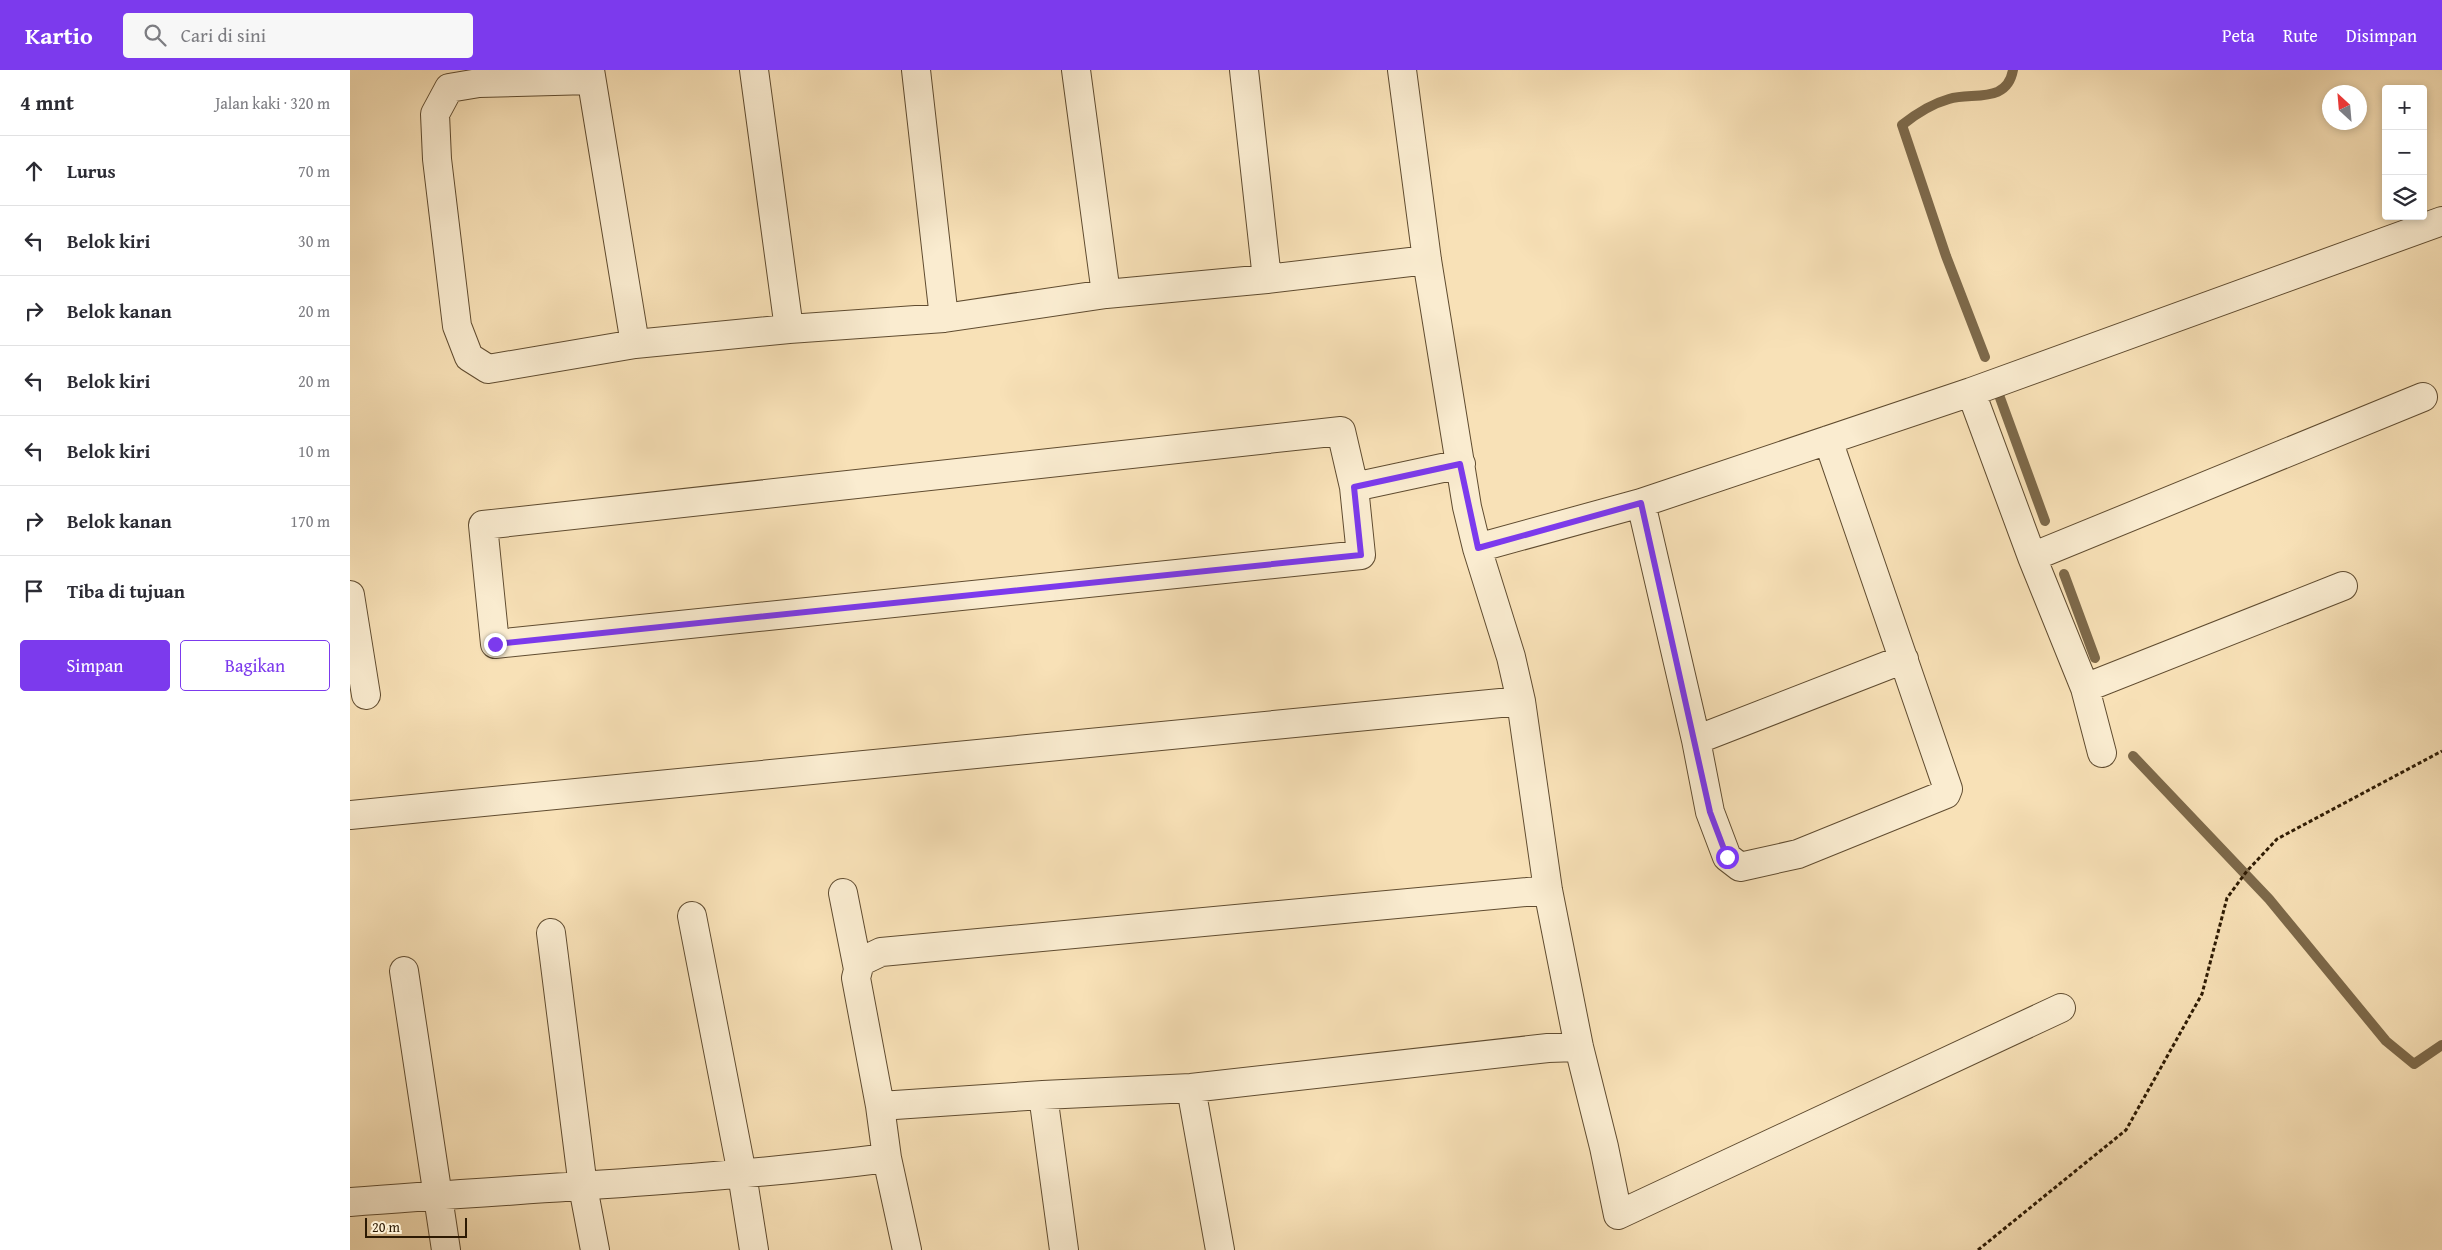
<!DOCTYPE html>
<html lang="id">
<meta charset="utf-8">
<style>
body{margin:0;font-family:"Gentium Book Plus",serif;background:#f7f7f7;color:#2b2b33}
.controls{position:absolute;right:15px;top:15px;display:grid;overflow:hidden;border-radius:5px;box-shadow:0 2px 8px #0003}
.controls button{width:45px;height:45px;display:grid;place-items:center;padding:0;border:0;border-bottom:1px solid #e1e1e2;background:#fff;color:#2b2b33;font:25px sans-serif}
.compass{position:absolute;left:1972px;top:15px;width:45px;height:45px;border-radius:50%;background:#fff;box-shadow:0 2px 8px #0003;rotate:334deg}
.scale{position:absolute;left:15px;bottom:12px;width:102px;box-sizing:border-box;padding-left:5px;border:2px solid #2d1a03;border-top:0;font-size:14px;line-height:18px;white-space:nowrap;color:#2d1a03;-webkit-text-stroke:4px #faecd0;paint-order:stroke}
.stop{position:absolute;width:15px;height:15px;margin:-11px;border:4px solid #7c3aed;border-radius:50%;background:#fff}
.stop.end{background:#7c3aed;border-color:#fff;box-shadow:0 1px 5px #0008}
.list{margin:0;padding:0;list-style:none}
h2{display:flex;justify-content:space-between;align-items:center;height:65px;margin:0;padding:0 20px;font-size:21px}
h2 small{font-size:16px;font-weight:400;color:#7c7c81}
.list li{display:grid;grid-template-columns:32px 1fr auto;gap:15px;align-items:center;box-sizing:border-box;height:70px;padding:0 20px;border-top:1px solid #e1e1e2}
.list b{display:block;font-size:19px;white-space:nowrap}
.list em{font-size:16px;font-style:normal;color:#7c7c81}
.actions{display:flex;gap:10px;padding:15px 20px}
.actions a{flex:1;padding:11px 0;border:1px solid #7c3aed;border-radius:5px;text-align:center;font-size:18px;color:#7c3aed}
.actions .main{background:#7c3aed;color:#fff}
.icon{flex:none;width:28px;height:28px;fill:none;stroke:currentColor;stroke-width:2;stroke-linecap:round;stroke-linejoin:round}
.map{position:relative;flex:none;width:2092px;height:1180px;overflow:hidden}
header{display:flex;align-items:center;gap:30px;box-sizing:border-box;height:70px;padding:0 25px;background:#7c3aed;color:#fff}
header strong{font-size:24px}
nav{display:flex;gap:28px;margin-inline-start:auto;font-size:18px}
.search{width:350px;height:45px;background:#f7f7f7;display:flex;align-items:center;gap:12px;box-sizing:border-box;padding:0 18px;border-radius:5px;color:#7c7c81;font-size:19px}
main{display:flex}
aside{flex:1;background:#fff}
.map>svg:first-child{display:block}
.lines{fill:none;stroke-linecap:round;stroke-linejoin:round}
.stream{stroke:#7d694a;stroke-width:10}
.minor-casing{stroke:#604c30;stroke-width:30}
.path{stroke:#2d1a03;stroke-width:3;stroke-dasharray:4 2.5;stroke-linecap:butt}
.minor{stroke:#faecd0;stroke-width:28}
.route{stroke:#7c3aed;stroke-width:6}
</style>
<header>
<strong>Kartio</strong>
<div class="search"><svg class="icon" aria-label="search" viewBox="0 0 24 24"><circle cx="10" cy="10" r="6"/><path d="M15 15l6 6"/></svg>Cari di sini</div>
<nav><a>Peta</a><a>Rute</a><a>Disimpan</a></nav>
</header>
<main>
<aside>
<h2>4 mnt<small>Jalan kaki · 320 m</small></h2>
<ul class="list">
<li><svg class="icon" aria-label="ahead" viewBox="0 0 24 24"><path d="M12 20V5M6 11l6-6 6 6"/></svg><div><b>Lurus</b></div><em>70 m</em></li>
<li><svg class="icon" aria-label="left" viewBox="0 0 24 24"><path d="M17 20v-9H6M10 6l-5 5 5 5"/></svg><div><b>Belok kiri</b></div><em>30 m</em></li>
<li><svg class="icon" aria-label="right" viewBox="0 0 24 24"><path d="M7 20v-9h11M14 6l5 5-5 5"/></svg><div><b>Belok kanan</b></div><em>20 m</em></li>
<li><svg class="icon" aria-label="left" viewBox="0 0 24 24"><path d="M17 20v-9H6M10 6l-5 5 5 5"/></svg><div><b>Belok kiri</b></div><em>20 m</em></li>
<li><svg class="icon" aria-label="left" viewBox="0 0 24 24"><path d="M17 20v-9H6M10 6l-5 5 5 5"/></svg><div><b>Belok kiri</b></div><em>10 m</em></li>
<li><svg class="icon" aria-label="right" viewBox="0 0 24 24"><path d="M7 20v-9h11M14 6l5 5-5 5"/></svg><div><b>Belok kanan</b></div><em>170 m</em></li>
<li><svg class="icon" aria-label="arrive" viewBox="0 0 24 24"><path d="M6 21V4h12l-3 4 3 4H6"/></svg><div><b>Tiba di tujuan</b></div></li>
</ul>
<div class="actions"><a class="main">Simpan</a><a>Bagikan</a></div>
</aside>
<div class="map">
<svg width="2092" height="1180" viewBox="0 0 2092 1180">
<rect width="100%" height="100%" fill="#f8e1b7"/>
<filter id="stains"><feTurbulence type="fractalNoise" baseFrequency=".004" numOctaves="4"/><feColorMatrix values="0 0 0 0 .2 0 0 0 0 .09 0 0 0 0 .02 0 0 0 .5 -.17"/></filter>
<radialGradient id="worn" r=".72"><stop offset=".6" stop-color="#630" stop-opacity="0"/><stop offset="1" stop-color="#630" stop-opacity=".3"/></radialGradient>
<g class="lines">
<path class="stream" d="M 1635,287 L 1596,186 L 1552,55 C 1567,43 1581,34 1599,29 C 1623,22 1657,34 1663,0
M 1649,325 L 1695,451
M 1714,504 L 1745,588
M 1783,686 L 1919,829 L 2036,971 L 2064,994 L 2092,975"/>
<defs>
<path id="minor" d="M 240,0 L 285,274
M 404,0 L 439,259
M 566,0 L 594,248
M 726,0 L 756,224
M 894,0 L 917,209
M 1052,0 L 1077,190 L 1117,437 L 1127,478 L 1161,587 L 1171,631 L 1198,820 L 1229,977 L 1254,1077 L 1268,1145 L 1711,938
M 241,10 L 129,13 L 99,18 L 85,44 L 87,89 L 107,256 L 119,287 L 138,299 L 285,274 L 439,259 L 594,248 L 756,224 L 917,209 L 1077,190
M 1621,322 L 1682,487 L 1735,618 L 1752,683
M 1004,417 L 1011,485 L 145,574 L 133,455 L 991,361 L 1004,417 L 1111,394
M 1291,433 L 1346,670 L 1360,742 L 1377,787 L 1390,797 L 1448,784 L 1596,724 L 1598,719 L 1478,370
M 1127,478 L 1291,433 L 1621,322 L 2092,151
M 1682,487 L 2073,327
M 0,525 L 16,625
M 1735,618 L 1993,516
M 1346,670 L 1554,589
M 0,745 L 1171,631
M 1198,820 L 531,882 L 510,892 L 506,908 L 530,1036 L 693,1025 L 841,1018 L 1198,978 L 1229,977
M 493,823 L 508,899
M 342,846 L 392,1104 L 404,1180
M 201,863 L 233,1117 L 245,1180
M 54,901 L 96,1180
M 841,1018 L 870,1180
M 693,1025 L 714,1180
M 537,1088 L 557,1180
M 0,1132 C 179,1118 358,1111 537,1088 L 530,1036"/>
</defs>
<use href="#minor" class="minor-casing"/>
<path class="path" d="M 1628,1180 L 1776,1060 L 1852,924 L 1877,828 L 1897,801 L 1927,769 L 2092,681"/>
<use href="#minor" class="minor"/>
</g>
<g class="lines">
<path class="route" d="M 145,574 L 1011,485 L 1004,417 L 1110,394 L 1128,478 L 1291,433 L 1360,742 L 1377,787"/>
</g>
<rect width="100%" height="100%" filter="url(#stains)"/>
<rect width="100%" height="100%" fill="url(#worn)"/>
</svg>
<div class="controls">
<button>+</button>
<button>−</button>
<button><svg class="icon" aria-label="layers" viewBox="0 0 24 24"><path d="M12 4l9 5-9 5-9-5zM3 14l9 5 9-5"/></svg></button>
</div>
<svg class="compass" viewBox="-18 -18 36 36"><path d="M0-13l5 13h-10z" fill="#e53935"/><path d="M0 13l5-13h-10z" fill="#7c7c81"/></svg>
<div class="scale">20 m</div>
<div class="stop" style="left:1377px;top:787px"></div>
<div class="stop end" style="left:145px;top:574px"></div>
</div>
</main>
